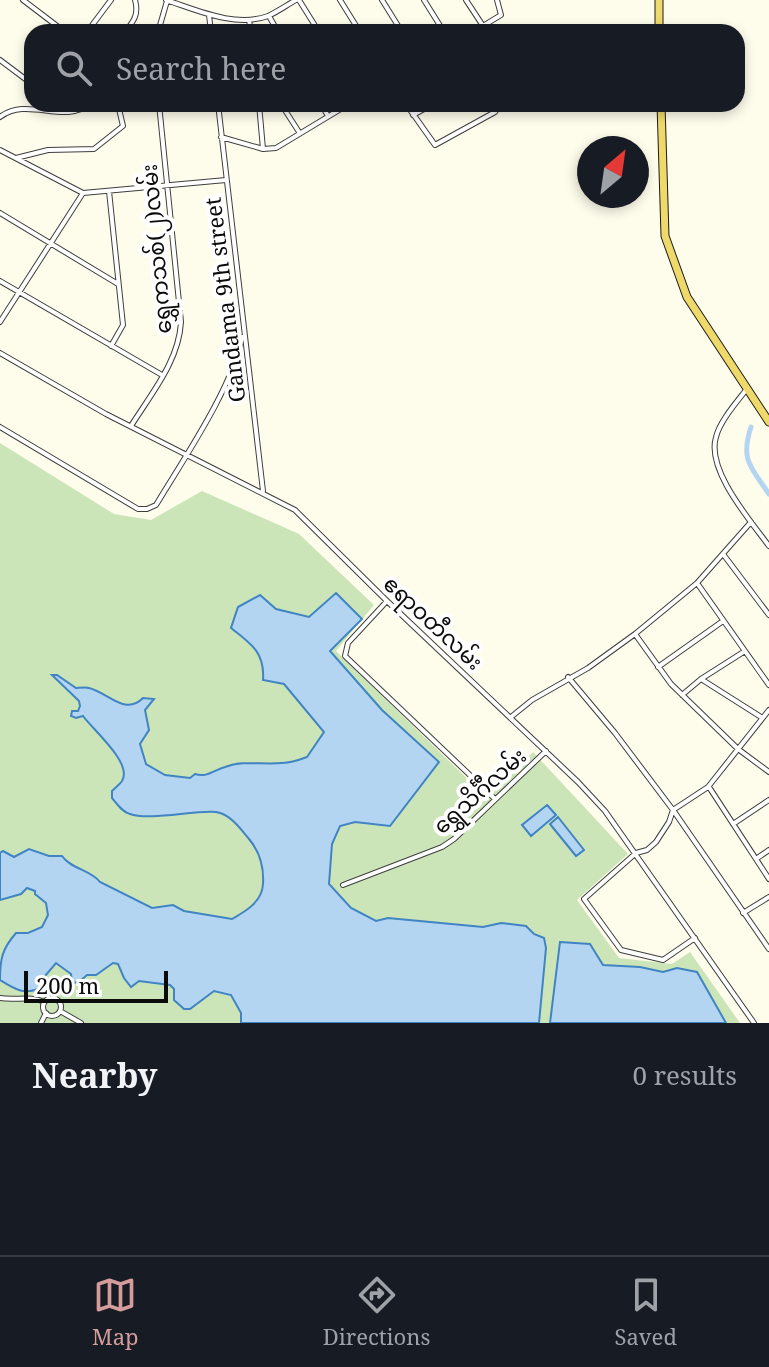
<!DOCTYPE html>
<meta charset="utf-8">
<style>
body{margin:0;font-family:"Noto Serif","Noto Sans Myanmar",serif;background:#242831;color:#f1f3f6}
.compass{position:absolute;left:577px;top:136px;width:72px;height:72px;border-radius:50%;background:#171b24;box-shadow:0 4px 12px #0003;rotate:29deg}
.scale{position:absolute;left:24px;bottom:20px;width:144px;box-sizing:border-box;padding-left:8px;border:4px solid #0b0b0b;border-top:0;font-size:22px;line-height:28px;white-space:nowrap;color:#0b0b0b;-webkit-text-stroke:6px #fff;paint-order:stroke}
.list{margin:0;padding:0;list-style:none}
h2{display:flex;justify-content:space-between;align-items:center;height:104px;margin:0;padding:0 32px;font-size:34px}
h2 small{font-size:26px;font-weight:400;color:#9ea1a6}
.icon{flex:none;width:44px;height:44px;fill:none;stroke:currentColor;stroke-width:2;stroke-linecap:round;stroke-linejoin:round}
.map{position:relative;flex:none;width:769px;height:1023px;overflow:hidden}
.search{position:absolute;background:#171b24;box-shadow:0 4px 12px #0003;left:24px;right:24px;top:24px;height:88px;display:flex;align-items:center;gap:20px;box-sizing:border-box;padding:0 28px;border-radius:24px;color:#9ea1a6;font-size:30px}
.sheet{height:232px;background:#171b24}
nav{display:flex;justify-content:space-around;align-items:center;box-sizing:border-box;height:112px;border-top:2px solid #363941;background:#171b24;font-size:22px;color:#9ea1a6}
nav a{display:grid;justify-items:center;gap:4px}
nav .on{color:#d49d9c}
.map>svg:first-child{display:block}
.green{fill:#cce5b8}
.water{fill:#b4d5f1;stroke:#4084c3;stroke-width:2}
.lines{fill:none;stroke-linecap:round;stroke-linejoin:round}
.canal{stroke:#b4d5f1;stroke-width:5}
.minor-casing{stroke:#3e3e3e;stroke-width:6}
.primary-casing{stroke:#1c1c1c;stroke-width:9}
.minor{stroke:#fff;stroke-width:4}
.primary{stroke:#efd96a;stroke-width:7}
.labels{text-anchor:middle;dominant-baseline:central;stroke-width:8;stroke-linejoin:round;paint-order:stroke}
.street-label{font-size:22px;fill:#0b0b0b;stroke:#fff}
</style>
<div class="map">
<svg width="769" height="1023" viewBox="0 0 769 1023">
<rect width="100%" height="100%" fill="#fefceb"/>
<path class="green" d="M 0,443 L 114,514 L 151,520 L 202,491 L 299,534 L 374,605 L 336,651 L 487,798 L 533,752 L 628,854 L 577,900 L 619,958 L 672,964 L 690,952 L 740,1023 L 0,1023 Z"/>
<path class="water" d="M 336,593 L 362,619 L 330,651 L 382,710 L 439,762 L 390,826 L 355,822 L 340,826 L 332,844 L 329,884 L 351,908 L 376,921 L 388,918 L 483,927 L 501,923 L 526,926 L 534,934 L 544,938 L 546,948 L 539,1023 L 241,1023 L 241,1013 L 231,995 L 214,991 L 190,1009 L 184,1009 L 174,1000 L 174,989 L 170,985 L 139,981 L 131,987 L 124,978 L 118,964 L 113,963 L 96,975 L 87,975 L 79,982 L 72,983 L 71,974 L 56,963 L 45,976 L 42,988 C 23,995 16,990 0,980 C 0,959 2,949 16,933 L 28,933 L 42,927 L 48,915 L 46,903 L 35,894 L 35,891 L 27,888 L 21,894 L 0,900 L 0,853 L 3,851 L 14,857 L 29,849 L 49,856 L 62,856 C 71,869 91,870 100,882 L 152,908 L 173,905 L 184,911 L 232,919 C 246,911 262,902 263,884 C 264,868 260,852 249,839 C 240,828 230,814 216,812 C 194,810 149,821 130,814 C 122,812 117,804 112,798 L 112,791 C 113,790 122,782 122,781 C 133,763 93,730 83,716 L 76,718 L 71,716 L 72,711 L 78,711 L 80,706 L 79,701 L 52,675 L 57,675 L 76,688 C 78,688 87,687 89,688 C 109,693 125,716 143,698 L 154,699 L 145,710 L 149,730 L 140,744 L 146,764 L 165,775 L 190,778 L 195,774 C 207,778 214,770 225,767 C 243,760 263,765 282,763 C 291,763 299,760 307,757 L 324,732 L 284,684 L 263,680 C 265,653 252,644 231,628 L 238,607 L 260,595 L 276,609 L 309,617 Z
M 547,805 L 556,815 L 531,836 L 522,825 Z
M 558,817 L 584,850 L 576,856 L 550,824 Z
M 560,942 L 590,944 L 603,965 L 640,967 L 663,972 L 677,968 L 697,972 L 726,1023 L 550,1023 Z"/>
<g class="lines">
<path class="canal" d="M 751,427 C 740,460 751,467 769,494"/>
<defs>
<path id="minor" d="M 23,0 L 65,32
M 166,0 C 197,10 235,28 268,16 C 277,12 287,5 296,0
M 299,0 L 319,32
M 340,0 L 360,32
M 382,0 L 402,32
M 424,0 L 444,32
M 466,0 L 487,32
M 209,15 L 211,32
M 269,16 L 278,32
M 249,20 L 251,32
M 87,32 L 111,0
M 125,32 C 134,21 139,14 135,0
M 158,32 L 167,1
M 473,32 L 501,15 L 497,0
M 0,60 L 32,84
M 218,104 L 263,491
M 259,104 L 263,149
M 281,104 L 299,132
M 321,104 L 328,116
M 406,104 L 435,145 L 495,112 L 501,104
M 413,115 L 433,104
M 0,117 C 28,96 63,125 90,104
M 221,137 L 263,149 L 276,148 L 349,104
M 0,150 L 83,193 L 226,180
M 16,158 L 48,150 L 94,149 L 123,126 L 119,109 L 114,104
M 109,191 L 123,325 L 111,346
M 0,213 L 118,284
M 0,281 L 162,375
M 0,322 L 83,193
M 0,353 L 106,414 L 295,510 L 387,601 L 578,782 L 605,811 L 754,1023
M 746,390 C 736,403 720,421 716,437 C 706,470 750,520 769,546
M 131,426 C 151,394 179,361 181,322 L 159,104
M 0,427 L 138,509 L 147,509 L 156,505 C 183,460 233,387 242,337
M 723,554 L 769,615
M 697,583 L 769,685
M 387,601 L 348,643 L 345,656 L 495,799
M 635,634 L 671,684 L 738,749 L 769,772
M 658,667 L 723,621
M 568,677 L 615,733 L 673,810 L 769,949
M 701,679 L 761,717
M 682,695 L 701,679 L 745,651
M 511,717 L 532,700 L 588,668 L 635,634 L 697,583 L 751,522
M 709,787 L 769,879
M 733,824 L 769,800
M 756,859 L 769,850
M 343,885 L 442,847 L 454,839 L 546,751
M 743,913 L 769,897
M 695,938 L 663,960 L 621,950 L 584,899 L 636,853 L 647,850 L 656,842 L 669,822 L 673,810 L 708,787 L 769,710
M 0,998 C 15,1001 31,995 44,1002
M43 1007a9 9 0 1 1 18 0a9 9 0 1 1-18 0Z
M 60,1011 L 81,1023
M 41,1023 L 46,1013"/>
<path id="primary" d="M 659,0 L 659,32
M 661,104 L 665,236 L 687,297 L 769,422"/>
</defs>
<use href="#minor" class="minor-casing"/>
<use href="#primary" class="primary-casing"/>
<use href="#minor" class="minor"/>
<use href="#primary" class="primary"/>
</g>
<g class="labels">
<g class="street-label">
<text transform="translate(155 249) rotate(-95)">ရွှေကသစ်(၂)လမ်း</text>
<text transform="translate(224 300) rotate(-97)">Gandama 9th street</text>
<text transform="translate(434 622) rotate(43)">ဧရာဝတီလမ်း</text>
<text transform="translate(479 790) rotate(-42)">ရွှေသိင်္ဂီလမ်း</text>
</g>
</g>
</svg>
<svg class="compass" viewBox="-18 -18 36 36"><path d="M0-13l5 13h-10z" fill="#e53935"/><path d="M0 13l5-13h-10z" fill="#9ea1a6"/></svg>
<div class="scale">200 m</div>
<div class="search"><svg class="icon" aria-label="search" viewBox="0 0 24 24"><circle cx="10" cy="10" r="6"/><path d="M15 15l6 6"/></svg>Search here</div>
</div>
<section class="sheet">
<h2>Nearby<small>0 results</small></h2>
<ul class="list">
</ul>
</section>
<nav>
<a class="on"><svg class="icon" aria-label="map" viewBox="0 0 24 24"><path d="M3 6l6-2 6 2 6-2v14l-6 2-6-2-6 2zM9 4v14M15 6v14"/></svg>Map</a>
<a><svg class="icon" aria-label="directions" viewBox="0 0 24 24"><path d="M12 3l9 9-9 9-9-9zM9 14v-3h6M13 9l2 2-2 2"/></svg>Directions</a>
<a><svg class="icon" aria-label="saved" viewBox="0 0 24 24"><path d="M7 4h10v16l-5-4-5 4z"/></svg>Saved</a>
</nav>
